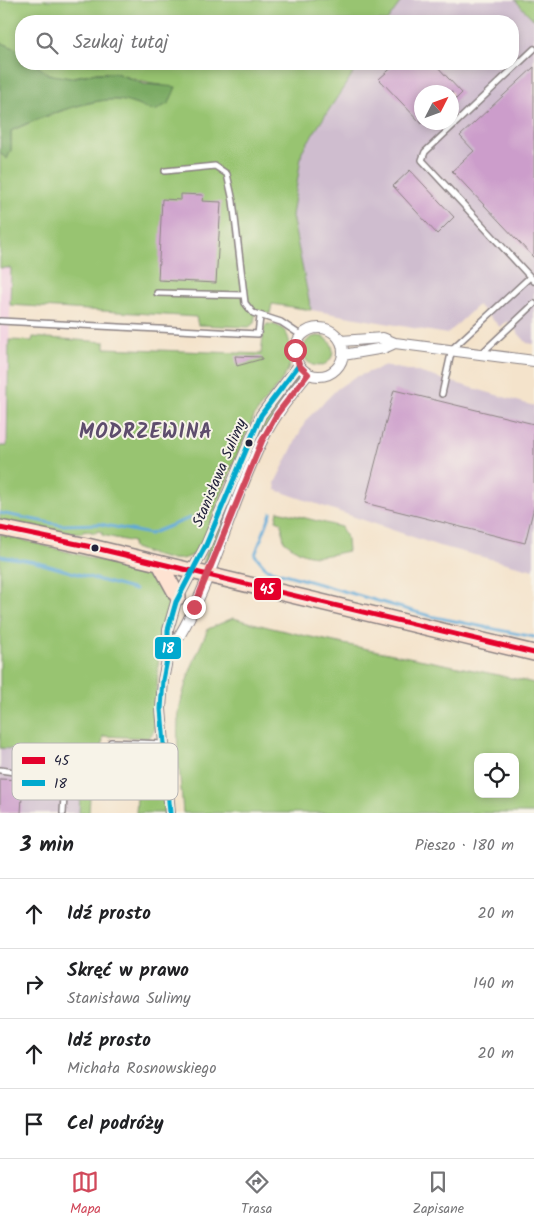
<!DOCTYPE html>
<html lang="pl">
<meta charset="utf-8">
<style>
body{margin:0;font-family:Kalam,sans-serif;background:#f2f2f2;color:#202124}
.controls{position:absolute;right:15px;bottom:15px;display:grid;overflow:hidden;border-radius:10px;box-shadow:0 2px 8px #0003}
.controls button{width:45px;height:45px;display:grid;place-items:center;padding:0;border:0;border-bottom:1px solid #e0e0e0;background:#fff;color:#202124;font:25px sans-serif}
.compass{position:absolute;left:414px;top:85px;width:45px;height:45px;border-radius:50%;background:#fff;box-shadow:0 2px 8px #0003;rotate:48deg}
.stop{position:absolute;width:15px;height:15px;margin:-11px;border:4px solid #d1495b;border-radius:50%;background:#fff}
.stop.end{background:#d1495b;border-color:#fff;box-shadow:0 1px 5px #0008}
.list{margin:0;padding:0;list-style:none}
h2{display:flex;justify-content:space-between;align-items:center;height:65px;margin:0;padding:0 20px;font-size:21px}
h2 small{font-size:16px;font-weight:400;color:#757577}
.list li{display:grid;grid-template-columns:32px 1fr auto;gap:15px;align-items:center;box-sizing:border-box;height:70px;padding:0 20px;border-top:1px solid #e0e0e0}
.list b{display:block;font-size:19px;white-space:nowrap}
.list p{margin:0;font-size:16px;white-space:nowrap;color:#757577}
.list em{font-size:16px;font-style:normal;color:#757577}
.icon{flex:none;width:28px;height:28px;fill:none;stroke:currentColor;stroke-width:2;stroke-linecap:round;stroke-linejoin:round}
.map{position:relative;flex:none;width:534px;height:813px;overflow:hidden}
.search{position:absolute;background:#fff;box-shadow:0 2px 8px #0003;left:15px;right:15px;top:15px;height:55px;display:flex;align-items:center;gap:12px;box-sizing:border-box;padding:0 18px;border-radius:20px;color:#757577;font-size:19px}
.sheet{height:345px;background:#fff}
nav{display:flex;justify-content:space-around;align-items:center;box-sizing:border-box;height:70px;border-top:1px solid #e0e0e0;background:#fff;font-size:14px;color:#757577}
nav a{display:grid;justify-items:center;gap:2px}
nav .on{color:#d1495b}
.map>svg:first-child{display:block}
.built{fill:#f2cfe1}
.industrial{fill:#cfbdcf;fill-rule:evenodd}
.green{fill:#98c471;stroke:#5d7356;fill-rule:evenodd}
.forest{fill:#7aaa63;stroke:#4e664f}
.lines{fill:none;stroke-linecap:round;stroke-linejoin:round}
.stream{stroke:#60a9d7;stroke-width:3}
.building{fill:#cc9dcb}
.lane-casing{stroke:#8b8283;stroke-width:8}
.street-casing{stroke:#8b8283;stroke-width:12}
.secondary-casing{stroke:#8b8283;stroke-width:18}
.lane{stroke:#fff;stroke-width:5}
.street{stroke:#fff;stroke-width:10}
.secondary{stroke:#fee3d2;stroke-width:15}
.bus-1-casing{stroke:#f7f3e8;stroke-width:9}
.bus-2-casing{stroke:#f7f3e8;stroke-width:9}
.bus-1{stroke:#e4002b;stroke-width:5}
.bus-2{stroke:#00a9ce;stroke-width:5}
.route{stroke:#d1495b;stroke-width:6}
.bus-dot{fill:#22223b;stroke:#f7f3e8;stroke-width:2}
.labels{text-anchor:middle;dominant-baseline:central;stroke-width:4;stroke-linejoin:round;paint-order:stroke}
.street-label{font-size:15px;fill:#22223b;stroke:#f7f3e8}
.district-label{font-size:20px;font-weight:bold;letter-spacing:1px;fill:#5e4d6d;stroke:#f7f3e8}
.key{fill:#f7f3e8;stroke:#b7b4b4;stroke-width:1}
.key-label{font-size:14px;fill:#22223b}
.line-badge{stroke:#f7f3e8;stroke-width:2}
.badge-label{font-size:14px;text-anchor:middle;font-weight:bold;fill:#fff}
</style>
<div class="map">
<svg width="534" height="813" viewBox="0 0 534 813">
<rect width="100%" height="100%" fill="#f7f3e8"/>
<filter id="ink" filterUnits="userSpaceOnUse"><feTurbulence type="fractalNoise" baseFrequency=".02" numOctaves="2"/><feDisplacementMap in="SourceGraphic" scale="10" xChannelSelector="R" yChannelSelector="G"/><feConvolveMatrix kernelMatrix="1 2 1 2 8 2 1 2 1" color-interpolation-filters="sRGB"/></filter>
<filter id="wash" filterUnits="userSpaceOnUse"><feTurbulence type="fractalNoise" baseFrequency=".0096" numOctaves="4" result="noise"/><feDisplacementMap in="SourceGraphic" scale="20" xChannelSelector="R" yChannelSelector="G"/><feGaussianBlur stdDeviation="1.12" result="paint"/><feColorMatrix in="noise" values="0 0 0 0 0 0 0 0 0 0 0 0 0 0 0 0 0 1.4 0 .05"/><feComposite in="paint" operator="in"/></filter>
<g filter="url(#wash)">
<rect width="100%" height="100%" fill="#f4e3cb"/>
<path class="built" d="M 0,268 L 11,268 L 7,446 L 0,446 Z"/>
<path class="industrial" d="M 402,0 L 515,0 L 534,20 L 534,344 L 527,343 L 507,321 L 500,327 L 478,305 L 447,334 L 311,310 L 292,216 L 302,151 L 359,64 L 513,64 L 513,21 L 387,21 ZM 422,92 L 452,92 L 452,122 L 422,122 Z
M 385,366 L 418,372 L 534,406 L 534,570 L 439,546 L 276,490 L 275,483 L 306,420 L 337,389 L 353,378 Z
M 0,748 L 83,755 L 79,813 L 0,813 Z"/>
<path class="green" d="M 0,0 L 402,0 L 387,21 L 21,21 L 21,51 L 0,42 Z
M 515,0 L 534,0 L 534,20 Z
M 35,64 L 359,64 L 302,151 L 292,216 L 311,310 L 272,304 L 270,314 L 256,311 L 254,323 L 249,327 L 198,325 L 196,317 L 10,305 L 11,268 L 0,268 L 0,153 L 7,159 L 11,150 L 11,131 C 35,120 92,97 118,100 C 130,101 143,108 155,111 L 162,85 C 144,84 133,78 117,74 C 87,66 63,92 35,64 Z
M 267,324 C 291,324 291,345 290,363 C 288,378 262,402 254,417 C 234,459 218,505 200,549 C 182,569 154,555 132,547 L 133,542 L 102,535 L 103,532 L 97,531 L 96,533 L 84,530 L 82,533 L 65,532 L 0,521 L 0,446 L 7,446 L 9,340 L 32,341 L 33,337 L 105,342 L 105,348 L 261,354 L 264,328 Z
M303 351a15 15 0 1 1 30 0a15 15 0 1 1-30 0Z
M 299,373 L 301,375 L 280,403 L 209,563 L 206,564 L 204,559 L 260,423 Z
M 278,511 L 341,527 L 347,539 L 348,551 C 319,557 309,561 284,541 L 281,522 L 276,520 Z
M 0,534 L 148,573 L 158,577 L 170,593 L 168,613 L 160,639 L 154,731 L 149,738 L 103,736 L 101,762 L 92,763 L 89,813 L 79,813 L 83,755 L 0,748 Z
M 233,618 C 332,645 434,660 534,683 L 534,813 L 183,813 C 181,783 176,750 178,721 C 181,688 195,658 208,629 ZM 478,757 L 515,757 L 515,794 L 478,794 Z
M 121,747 L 145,748 L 157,755 L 163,780 L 165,813 L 136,813 L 139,766 L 117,763 L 118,748 Z"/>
<path class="forest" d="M 0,42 L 21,51 L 21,64 L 35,64 L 48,74 L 70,78 L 96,73 L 116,73 L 144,84 L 176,87 L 169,103 L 155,111 C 143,108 130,101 118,100 C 93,97 34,119 11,131 L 11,150 L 7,159 L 0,153 Z"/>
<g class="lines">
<path class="stream" d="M 0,513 L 61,525 L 100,524 L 150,534 L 190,518
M 271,513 L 255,555 L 267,569 L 430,616 L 534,637
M 0,556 L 35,562 L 135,590"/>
</g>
<g id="blocks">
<path class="building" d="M 396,64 L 435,64 L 462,93 L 452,103 L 452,92 L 422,92 L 422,124 L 379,79 Z
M 534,67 L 534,258 L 452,171 L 474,151 L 460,136 Z
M 410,170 L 454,217 L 437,234 L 393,186 Z
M 181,194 L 203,195 L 202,201 L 221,202 L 216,283 L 158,280 L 162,199 L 181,200 Z
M 235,356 L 262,357 L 262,359 L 237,366 Z
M 394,390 L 534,424 L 534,507 L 525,543 L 365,503 Z
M 0,779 L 23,780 L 21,813 L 0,813 Z"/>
</g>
</g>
<g filter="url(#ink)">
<use href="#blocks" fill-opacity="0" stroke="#8b8283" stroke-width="1"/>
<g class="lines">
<defs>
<path id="lane" d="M 534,49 L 425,152 L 422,160 L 534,281
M 165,171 L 215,166 L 227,174 L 233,201 L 245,303 L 253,313 L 281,322 L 302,336
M 157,293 L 244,295
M 0,321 L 258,334 L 260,317
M 481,354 L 534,304
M 442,394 L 452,349 L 530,277
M 111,742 L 164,744
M 0,770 L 65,779 L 63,813"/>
<path id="street" d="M295 352a24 24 0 1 1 48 0a24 24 0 1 1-48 0Z
M 341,341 L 383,338 L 395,343 L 534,361
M 343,355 L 384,348 L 395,343
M 168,654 C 212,590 228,508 263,439 C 275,415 291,395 308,374
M 170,813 L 161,709 L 163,680 L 168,655 L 168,630 L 176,602 L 206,545 L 261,415 L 299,365"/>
<path id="secondary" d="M 0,528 L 87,546 L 534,653
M 160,564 L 178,597"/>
</defs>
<use href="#lane" class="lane-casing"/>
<use href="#street" class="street-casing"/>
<use href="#secondary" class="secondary-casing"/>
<use href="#lane" class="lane"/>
<use href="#street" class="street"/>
<use href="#secondary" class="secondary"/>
<defs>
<path id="bus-1" d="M 0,528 L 87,546 L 534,653"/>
<path id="bus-2" d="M 170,813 L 161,709 L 163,680 L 168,655 L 168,630 L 176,602 L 206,545 L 261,415 L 299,365"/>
</defs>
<use href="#bus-1" class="bus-1-casing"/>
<use href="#bus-2" class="bus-2-casing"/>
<use href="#bus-1" class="bus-1"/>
<use href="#bus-2" class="bus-2"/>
</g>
</g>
<g class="lines" filter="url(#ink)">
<path class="route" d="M 194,607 L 262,441 L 277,414 L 308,374 L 299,365 L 295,350"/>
</g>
<g class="bus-dot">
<circle cx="249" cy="443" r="4.5"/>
<circle cx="95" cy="548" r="4.5"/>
</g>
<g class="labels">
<g class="street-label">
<text transform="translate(220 473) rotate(-67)">Stanisława Sulimy</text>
</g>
<g class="district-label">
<text x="146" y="433">MODRZEWINA</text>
</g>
</g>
<rect x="12" y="743" width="166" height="57" rx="8" class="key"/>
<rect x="22" y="757" width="23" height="7" fill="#e4002b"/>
<rect x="22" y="780" width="23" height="6" fill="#00a9ce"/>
<g class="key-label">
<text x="54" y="765">45</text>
<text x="54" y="788">18</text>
</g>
<g class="line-badge">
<rect x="253" y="577" width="29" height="24" rx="5" fill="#e4002b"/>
<rect x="154" y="636" width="28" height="24" rx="5" fill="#00a9ce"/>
</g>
<g class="badge-label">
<text x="267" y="594">45</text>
<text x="168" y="653">18</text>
</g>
</svg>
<div class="controls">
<button><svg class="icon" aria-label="locate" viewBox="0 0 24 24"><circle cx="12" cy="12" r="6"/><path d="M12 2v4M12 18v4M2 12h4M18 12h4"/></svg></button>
</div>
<svg class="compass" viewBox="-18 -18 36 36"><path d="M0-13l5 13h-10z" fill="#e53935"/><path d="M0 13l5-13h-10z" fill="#757577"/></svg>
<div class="stop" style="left:295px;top:350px"></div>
<div class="stop end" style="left:194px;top:607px"></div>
<div class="search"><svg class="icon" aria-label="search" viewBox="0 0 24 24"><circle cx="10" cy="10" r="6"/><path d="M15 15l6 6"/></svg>Szukaj tutaj</div>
</div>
<section class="sheet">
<h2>3 min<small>Pieszo · 180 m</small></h2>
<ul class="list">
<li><svg class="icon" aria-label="ahead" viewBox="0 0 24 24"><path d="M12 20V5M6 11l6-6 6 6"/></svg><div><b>Idź prosto</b></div><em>20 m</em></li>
<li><svg class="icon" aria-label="right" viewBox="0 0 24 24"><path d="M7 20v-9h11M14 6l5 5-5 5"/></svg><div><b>Skręć w prawo</b><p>Stanisława Sulimy</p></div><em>140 m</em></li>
<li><svg class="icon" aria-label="ahead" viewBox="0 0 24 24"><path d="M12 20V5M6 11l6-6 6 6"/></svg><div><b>Idź prosto</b><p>Michała Rosnowskiego</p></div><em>20 m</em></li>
<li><svg class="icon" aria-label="arrive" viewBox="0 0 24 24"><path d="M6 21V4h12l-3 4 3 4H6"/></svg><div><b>Cel podróży</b></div></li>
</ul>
</section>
<nav>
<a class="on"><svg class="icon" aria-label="map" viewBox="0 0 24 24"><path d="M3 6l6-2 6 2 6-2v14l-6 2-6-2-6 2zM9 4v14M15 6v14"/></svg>Mapa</a>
<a><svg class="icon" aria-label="directions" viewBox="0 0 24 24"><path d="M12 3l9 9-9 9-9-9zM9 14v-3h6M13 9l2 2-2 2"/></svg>Trasa</a>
<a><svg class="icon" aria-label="saved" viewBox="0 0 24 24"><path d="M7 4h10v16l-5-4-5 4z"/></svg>Zapisane</a>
</nav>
